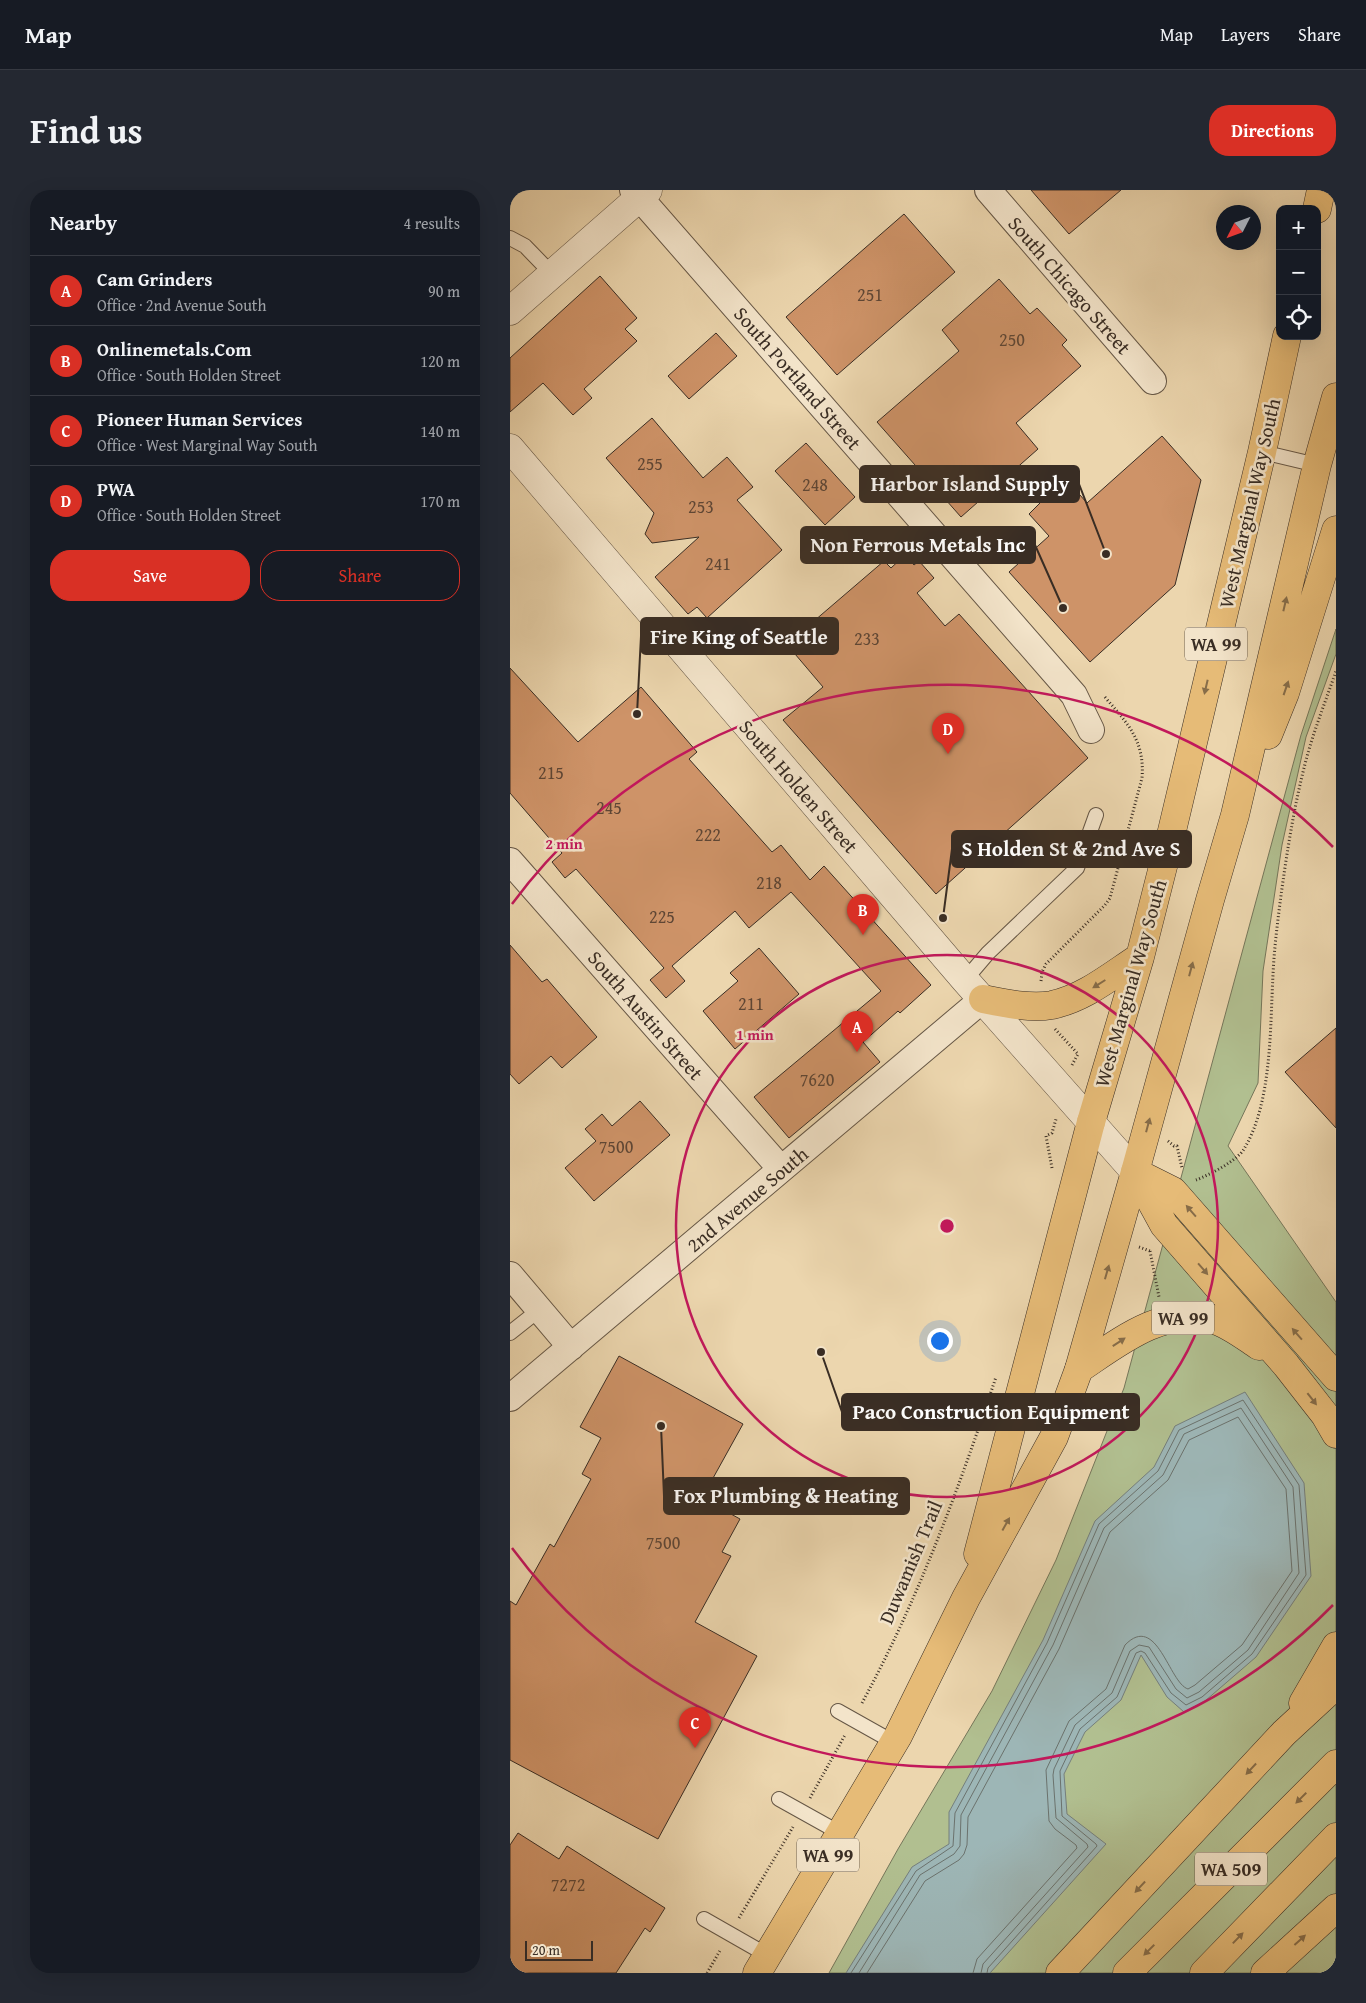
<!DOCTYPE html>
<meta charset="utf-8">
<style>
body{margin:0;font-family:"Gentium Book Plus",serif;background:#242831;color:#f1f3f6}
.controls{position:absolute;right:15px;top:15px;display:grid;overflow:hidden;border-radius:10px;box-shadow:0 5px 20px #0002}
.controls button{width:45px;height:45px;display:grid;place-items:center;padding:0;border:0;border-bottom:1px solid #363941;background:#171b24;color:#f1f3f6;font:25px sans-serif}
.compass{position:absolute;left:706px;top:15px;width:45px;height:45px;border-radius:50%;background:#171b24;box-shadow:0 5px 20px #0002;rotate:228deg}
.scale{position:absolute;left:15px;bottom:12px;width:68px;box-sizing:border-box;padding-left:5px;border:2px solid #392d24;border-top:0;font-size:14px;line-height:18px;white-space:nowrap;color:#392d24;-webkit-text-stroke:4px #f3e4ca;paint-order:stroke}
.you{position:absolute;left:429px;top:1150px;width:18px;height:18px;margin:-12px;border:4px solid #fff;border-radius:50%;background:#1a73e8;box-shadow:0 0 0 8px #1a73e833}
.badge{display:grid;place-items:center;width:32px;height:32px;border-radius:50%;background:#d93025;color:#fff;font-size:16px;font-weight:700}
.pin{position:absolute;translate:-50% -41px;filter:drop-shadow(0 1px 2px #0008)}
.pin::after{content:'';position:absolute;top:26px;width:18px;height:15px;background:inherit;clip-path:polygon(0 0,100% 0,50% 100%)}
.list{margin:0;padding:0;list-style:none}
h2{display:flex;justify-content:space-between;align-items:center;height:65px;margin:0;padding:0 20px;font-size:21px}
h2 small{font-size:16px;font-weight:400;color:#9ea1a6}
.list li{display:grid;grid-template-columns:32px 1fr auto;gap:15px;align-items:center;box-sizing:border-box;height:70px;padding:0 20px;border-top:1px solid #363941}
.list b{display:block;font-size:19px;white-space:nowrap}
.list p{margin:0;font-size:16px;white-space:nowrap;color:#9ea1a6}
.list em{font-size:16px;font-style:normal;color:#9ea1a6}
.actions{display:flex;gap:10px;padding:15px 20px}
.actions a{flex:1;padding:11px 0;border:1px solid #d93025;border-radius:20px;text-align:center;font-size:18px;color:#d93025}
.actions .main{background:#d93025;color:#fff}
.icon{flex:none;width:28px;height:28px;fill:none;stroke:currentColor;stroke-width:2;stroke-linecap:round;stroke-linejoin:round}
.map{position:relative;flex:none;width:826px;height:1783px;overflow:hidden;border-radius:20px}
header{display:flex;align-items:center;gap:30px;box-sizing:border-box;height:70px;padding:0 25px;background:#171b24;border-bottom:1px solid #363941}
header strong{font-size:24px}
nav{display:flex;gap:28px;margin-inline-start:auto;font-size:18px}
.intro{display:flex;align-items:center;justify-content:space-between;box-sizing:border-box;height:120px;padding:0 30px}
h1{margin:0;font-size:35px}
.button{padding:12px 22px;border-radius:20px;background:#d93025;color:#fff;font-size:18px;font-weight:700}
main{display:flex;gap:30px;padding:0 30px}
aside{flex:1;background:#171b24;border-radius:20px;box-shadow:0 5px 20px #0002}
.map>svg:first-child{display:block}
.green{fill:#b1bf90;stroke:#75765a}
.water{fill:#9db6b6;stroke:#757f7c}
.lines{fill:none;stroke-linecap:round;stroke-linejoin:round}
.shore{stroke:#6b726d;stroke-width:1}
.building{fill:#ce9368;stroke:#392d24}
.service-casing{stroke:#665746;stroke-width:16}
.minor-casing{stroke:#665746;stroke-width:28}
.tertiary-casing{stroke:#665746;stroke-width:29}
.trunk-casing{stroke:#392d24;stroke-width:29}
.motorway-casing{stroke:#392d24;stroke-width:29}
.path{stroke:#392d24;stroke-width:3;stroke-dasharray:1 2.5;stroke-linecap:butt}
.service{stroke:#f3e4ca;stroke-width:14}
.minor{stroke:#f3e4ca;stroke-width:26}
.tertiary{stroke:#f3e4ca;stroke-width:28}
.trunk{stroke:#e6bb77;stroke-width:28}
.motorway{stroke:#e6bb77;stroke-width:28}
.oneway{fill:#876d49}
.ring{fill:none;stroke:#c2185b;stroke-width:2.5}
.labels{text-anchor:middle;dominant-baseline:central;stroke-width:5;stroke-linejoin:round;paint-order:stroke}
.number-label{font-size:18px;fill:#5e4635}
.shield{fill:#f3e4ca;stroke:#716456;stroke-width:1}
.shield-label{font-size:19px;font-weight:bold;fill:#392d24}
.street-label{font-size:20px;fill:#392d24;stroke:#f3e4ca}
.centre{fill:#c2185b;stroke:#f3e4ca;stroke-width:2.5}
.ring-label{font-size:15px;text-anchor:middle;font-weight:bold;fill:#c2185b;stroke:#f3e4ca;stroke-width:5;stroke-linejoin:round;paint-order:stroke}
.leader{fill:none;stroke:#392d24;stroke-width:2}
.callout-dot{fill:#392d24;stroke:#f3e4ca;stroke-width:2}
.callout{fill:#392d24;stroke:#392d24;stroke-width:2}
.callout-label{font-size:21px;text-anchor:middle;font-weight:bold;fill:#fff}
</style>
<header>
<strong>Map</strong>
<nav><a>Map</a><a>Layers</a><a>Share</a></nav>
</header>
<div class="intro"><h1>Find us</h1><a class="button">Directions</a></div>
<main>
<aside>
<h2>Nearby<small>4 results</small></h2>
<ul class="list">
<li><span class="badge">A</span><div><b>Cam Grinders</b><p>Office · 2nd Avenue South</p></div><em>90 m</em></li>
<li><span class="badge">B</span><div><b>Onlinemetals.Com</b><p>Office · South Holden Street</p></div><em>120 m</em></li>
<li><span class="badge">C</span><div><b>Pioneer Human Services</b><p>Office · West Marginal Way South</p></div><em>140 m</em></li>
<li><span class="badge">D</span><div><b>PWA</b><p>Office · South Holden Street</p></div><em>170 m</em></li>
</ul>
<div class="actions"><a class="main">Save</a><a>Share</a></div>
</aside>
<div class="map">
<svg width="826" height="1783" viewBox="0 0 826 1783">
<rect width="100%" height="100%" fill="#ecd6ae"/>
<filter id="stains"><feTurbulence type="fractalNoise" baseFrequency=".004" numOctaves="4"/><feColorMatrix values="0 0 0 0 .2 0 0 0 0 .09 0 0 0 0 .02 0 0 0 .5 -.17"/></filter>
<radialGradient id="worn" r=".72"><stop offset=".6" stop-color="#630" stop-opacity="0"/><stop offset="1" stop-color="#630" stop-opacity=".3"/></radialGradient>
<path class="green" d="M 826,439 L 826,464 L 796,547 L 772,655 L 753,781 L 748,893 L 718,956 L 826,1112 L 826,1783 L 319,1783 L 388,1659 L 482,1501 L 546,1370 L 614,1198 L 791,545 Z"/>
<path class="water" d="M 735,1202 L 794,1293 L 801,1386 L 746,1467 L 695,1511 L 674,1522 L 657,1507 L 631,1465 L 611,1510 L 575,1542 L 554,1584 L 557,1624 L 596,1654 L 480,1783 L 336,1783 L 402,1677 L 439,1654 L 439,1622 L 533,1450 L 585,1331 L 644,1277 L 665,1236 Z"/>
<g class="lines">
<path class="shore" d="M 341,1783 L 406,1681 L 443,1656 L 445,1623 L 537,1453 L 589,1334 L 648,1281 L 669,1240 L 733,1210 L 789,1295 L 796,1385 L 742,1464 L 692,1507 L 676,1515 L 661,1503 L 635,1463 L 631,1461 L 626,1463 L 607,1507 L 570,1539 L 550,1581 L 552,1626 L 586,1654 L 587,1656 L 478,1778 L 477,1783
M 349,1783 L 410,1685 L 444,1664 L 450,1656 L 451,1625 L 543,1455 L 594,1338 L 653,1285 L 674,1244 L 731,1218 L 783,1297 L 789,1383 L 738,1460 L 689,1502 L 677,1508 L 666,1499 L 639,1457 L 629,1455 L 620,1461 L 602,1503 L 565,1535 L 544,1579 L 543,1585 L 546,1628 L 577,1654 L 578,1657 L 473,1774 L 471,1783
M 357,1783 L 415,1691 L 449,1670 L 454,1664 L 457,1655 L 458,1627 L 549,1459 L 600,1342 L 658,1290 L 679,1250 L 728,1227 L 776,1299 L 782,1381 L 732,1455 L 685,1495 L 678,1499 C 659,1493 647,1422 615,1455 L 596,1499 L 559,1531 L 536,1580 L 539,1631 L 545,1639 L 566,1655 L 567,1658 L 467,1769 L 463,1783"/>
</g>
<path class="building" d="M 521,0 L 611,0 L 559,44 Z
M 394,24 L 445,82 L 327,185 L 276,127 Z
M 90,86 L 127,128 L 115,139 L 127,151 L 74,199 L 82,208 L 63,225 L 33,193 L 0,222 L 0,168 Z
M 489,89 L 520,124 L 527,118 L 557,150 L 552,155 L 571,176 L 506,233 L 528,259 L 451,327 L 367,232 L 449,161 L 432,140 Z
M 206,143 L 227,166 L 179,209 L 158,186 Z
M 142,228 L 193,288 L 217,267 L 243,297 L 227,310 L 272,360 L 197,428 L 187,417 L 178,424 L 145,387 L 189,347 L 142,353 L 135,344 L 144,323 L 96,268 Z
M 652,246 L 691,290 L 665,395 L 580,472 L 499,382 L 539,346 L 519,324 L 555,288 L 577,313 Z
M 296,253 L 345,307 L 315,335 L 265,281 Z
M 395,365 L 404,375 L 409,371 L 424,388 L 407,403 L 435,436 L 449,424 L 578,568 L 426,704 L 273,530 L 313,497 L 285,464 L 298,452 L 290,443 L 374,371 L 381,378 Z
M 0,478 L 68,552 L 131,497 L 187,562 L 179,569 L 262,662 L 271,655 L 300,690 L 314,676 L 421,795 L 390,823 L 388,821 L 353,852 L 370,872 L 279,948 L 244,907 L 371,801 L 281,702 L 239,738 L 225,721 L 162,776 L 175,791 L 156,808 L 140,790 L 154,778 L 66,679 L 55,688 L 42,672 L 52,663 L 0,603 Z
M 0,755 L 32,792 L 37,789 L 87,847 L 52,878 L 41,866 L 9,894 L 0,884 Z
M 249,758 L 289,804 L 225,859 L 193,821 L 228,791 L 220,783 Z
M 826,838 L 826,938 L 775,882 Z
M 130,911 L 160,945 L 84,1011 L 55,978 L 86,951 L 75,939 L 92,924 L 102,936 Z
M 109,1166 L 233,1234 L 192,1308 L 230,1329 L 212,1362 L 221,1366 L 185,1432 L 247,1466 L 148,1649 L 0,1570 L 0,1411 L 6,1415 L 40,1354 L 44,1357 L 81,1289 L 72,1284 L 91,1248 L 70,1237 Z
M 8,1643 L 49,1669 L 57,1656 L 155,1718 L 140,1742 L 135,1738 L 106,1783 L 0,1783 L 0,1655 Z"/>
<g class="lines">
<defs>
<path id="service" d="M 0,48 L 15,56 L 42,84
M 752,262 L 807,275
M 455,790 L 478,763 L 567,678 L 586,625
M 0,1143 L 29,1120
M 328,1521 L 385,1553
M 269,1609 L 330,1643
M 194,1729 L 257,1765"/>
<path id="minor" d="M 123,0 L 564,505 L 581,540
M 478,0 L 643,191
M 0,671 L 271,979
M 0,1085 L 61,1157
M 0,1208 L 473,809"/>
<path id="tertiary" d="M 0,121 L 138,0
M 0,258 L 455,790 L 625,982"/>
<path id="trunk" d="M 468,1364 L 581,932
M 247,1783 L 388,1546 L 456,1408 L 544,1247 L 569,1179 L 625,982"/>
<path id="motorway" d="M 807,19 L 811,0
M 758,545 L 775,503 L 826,340
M 473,809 C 494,813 520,819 542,815 C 575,808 602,785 630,767
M 581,932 L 630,767 L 661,645 L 752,262 L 777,146
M 625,982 L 700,710 L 725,625 L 807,275 L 826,207
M 625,982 L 654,1035 L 776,1175 L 815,1225 L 826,1244
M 625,982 L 663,1001 L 826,1187
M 569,1179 C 608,1153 651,1117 702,1129 C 719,1134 734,1146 749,1156
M 793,1513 L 826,1456
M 550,1783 L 774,1543 L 826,1495
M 617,1783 L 826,1574
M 694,1783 L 826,1647
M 755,1783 L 826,1718"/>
</defs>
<use href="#service" class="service-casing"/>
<use href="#minor" class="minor-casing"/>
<use href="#tertiary" class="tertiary-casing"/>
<use href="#trunk" class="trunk-casing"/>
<use href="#motorway" class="motorway-casing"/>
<path class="path" d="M 531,791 L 532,782 L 536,774 L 595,715 L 600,708 L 632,588 C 635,550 617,533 594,506
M 545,839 L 568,864 L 562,875
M 658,951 L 664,956 L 667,956 L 672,978
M 542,978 L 536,946 L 542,943 L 546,929
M 686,990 C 699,985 727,971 734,959 C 762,913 760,838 763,785 C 764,761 767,737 770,713 C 776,668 783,622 794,578 C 802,545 815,513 826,481
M 629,1057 L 640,1061
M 640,1061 L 649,1107
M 352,1513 C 408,1410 449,1298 486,1187
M 300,1608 L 335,1545
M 229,1728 L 283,1637
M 197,1783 L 211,1759"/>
<use href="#service" class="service"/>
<use href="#minor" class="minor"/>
<use href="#tertiary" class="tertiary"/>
<use href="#trunk" class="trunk"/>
<use href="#motorway" class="motorway"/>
</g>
<defs><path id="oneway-solid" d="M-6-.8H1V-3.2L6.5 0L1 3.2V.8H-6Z" transform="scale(1.25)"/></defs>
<g class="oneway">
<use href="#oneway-solid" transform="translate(775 414) rotate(-77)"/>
<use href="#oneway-solid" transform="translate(696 497) rotate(103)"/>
<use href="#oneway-solid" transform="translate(776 498) rotate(-71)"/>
<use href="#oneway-solid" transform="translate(681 779) rotate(-75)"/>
<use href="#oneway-solid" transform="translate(589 794) rotate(148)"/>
<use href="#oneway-solid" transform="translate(638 935) rotate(-75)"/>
<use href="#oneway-solid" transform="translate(681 1021) rotate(-131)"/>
<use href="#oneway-solid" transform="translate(693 1079) rotate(49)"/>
<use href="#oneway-solid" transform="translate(597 1082) rotate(-74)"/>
<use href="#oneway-solid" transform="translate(787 1144) rotate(-131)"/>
<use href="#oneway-solid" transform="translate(609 1152) rotate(-33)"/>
<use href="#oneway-solid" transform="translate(802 1209) rotate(52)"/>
<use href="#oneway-solid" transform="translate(496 1334) rotate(-61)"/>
<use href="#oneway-solid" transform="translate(741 1579) rotate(133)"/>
<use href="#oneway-solid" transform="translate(791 1608) rotate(135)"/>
<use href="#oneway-solid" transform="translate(630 1697) rotate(133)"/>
<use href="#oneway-solid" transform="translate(728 1748) rotate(-46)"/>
<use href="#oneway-solid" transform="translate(790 1750) rotate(-42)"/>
<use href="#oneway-solid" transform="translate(639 1760) rotate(135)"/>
</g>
<g class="ring">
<circle cx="437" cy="1036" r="271"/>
<path d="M823 1415A541 541 0 0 1 2 1358M2 714A541 541 0 0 1 823 657"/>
</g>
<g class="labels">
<g class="number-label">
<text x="360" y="104">251</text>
<text x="502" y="149">250</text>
<text x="140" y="273">255</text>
<text x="305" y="294">248</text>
<text x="191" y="316">253</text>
<text x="208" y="373">241</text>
<text x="357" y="448">233</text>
<text x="41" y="582">215</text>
<text x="99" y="617">245</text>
<text x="198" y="644">222</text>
<text x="259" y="692">218</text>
<text x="152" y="726">225</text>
<text x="241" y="813">211</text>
<text x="307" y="889">7620</text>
<text x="106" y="956">7500</text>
<text x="153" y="1352">7500</text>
<text x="58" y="1694">7272</text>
</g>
<g class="shield">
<rect x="675" y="437.5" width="62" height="33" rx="4"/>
<rect x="642" y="1111.5" width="62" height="33" rx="4"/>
<rect x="287" y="1648.5" width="62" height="33" rx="4"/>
<rect x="685" y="1662.5" width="72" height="33" rx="4"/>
</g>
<g class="shield-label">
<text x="706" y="454">WA 99</text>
<text x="673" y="1128">WA 99</text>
<text x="318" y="1665">WA 99</text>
<text x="721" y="1679">WA 509</text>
</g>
<g class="street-label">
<text transform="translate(560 95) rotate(49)">South Chicago Street</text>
<text transform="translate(288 188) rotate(49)">South Portland Street</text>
<text transform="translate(739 313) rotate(-77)">West Marginal Way South</text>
<text transform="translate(289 596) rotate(49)">South Holden Street</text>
<text transform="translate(620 793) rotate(-74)">West Marginal Way South</text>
<text transform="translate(136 825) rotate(49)">South Austin Street</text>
<text transform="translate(237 1009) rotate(-40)">2nd Avenue South</text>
<text transform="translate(400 1372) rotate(-67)">Duwamish Trail</text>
</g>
</g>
<circle cx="437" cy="1036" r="8" class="centre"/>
<g class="ring-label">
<text x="54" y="659">2 min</text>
<text x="245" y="850">1 min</text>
</g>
<path class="leader" d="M596 364L569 294M553 418L525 355M127 524L131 446M433 728L442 659M311 1162L332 1222M151 1236L154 1306"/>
<g class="callout-dot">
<circle cx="596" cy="364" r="5"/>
<circle cx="553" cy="418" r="5"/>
<circle cx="127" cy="524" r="5"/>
<circle cx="433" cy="728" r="5"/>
<circle cx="311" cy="1162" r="5"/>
<circle cx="151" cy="1236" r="5"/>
</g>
<g class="callout">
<rect x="350" y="276" width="219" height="36" rx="5"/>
<rect x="291" y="337" width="234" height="36" rx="5"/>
<rect x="131" y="428" width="197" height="36" rx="5"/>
<rect x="442" y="641" width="239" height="36" rx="5"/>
<rect x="332" y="1204" width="297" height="36" rx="5"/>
<rect x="154" y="1288" width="245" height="36" rx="5"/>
</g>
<g class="callout-label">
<text x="460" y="301">Harbor Island Supply</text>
<text x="408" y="362">Non Ferrous Metals Inc</text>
<text x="229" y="454">Fire King of Seattle</text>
<text x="561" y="666">S Holden St &amp; 2nd Ave S</text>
<text x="481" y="1229">Paco Construction Equipment</text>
<text x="276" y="1313">Fox Plumbing &amp; Heating</text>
</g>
<rect width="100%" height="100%" filter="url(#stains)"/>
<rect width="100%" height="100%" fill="url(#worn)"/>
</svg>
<div class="controls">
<button>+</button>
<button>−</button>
<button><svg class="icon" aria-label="locate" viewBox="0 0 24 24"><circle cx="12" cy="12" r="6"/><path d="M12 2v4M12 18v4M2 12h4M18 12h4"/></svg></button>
</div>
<svg class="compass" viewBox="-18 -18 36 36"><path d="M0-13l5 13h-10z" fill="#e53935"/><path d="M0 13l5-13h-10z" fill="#9ea1a6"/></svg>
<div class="scale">20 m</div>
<div class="you"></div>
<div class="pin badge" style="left:347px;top:862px">A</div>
<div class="pin badge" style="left:353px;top:745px">B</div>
<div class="pin badge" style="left:185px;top:1558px">C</div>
<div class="pin badge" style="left:438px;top:564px">D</div>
</div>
</main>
